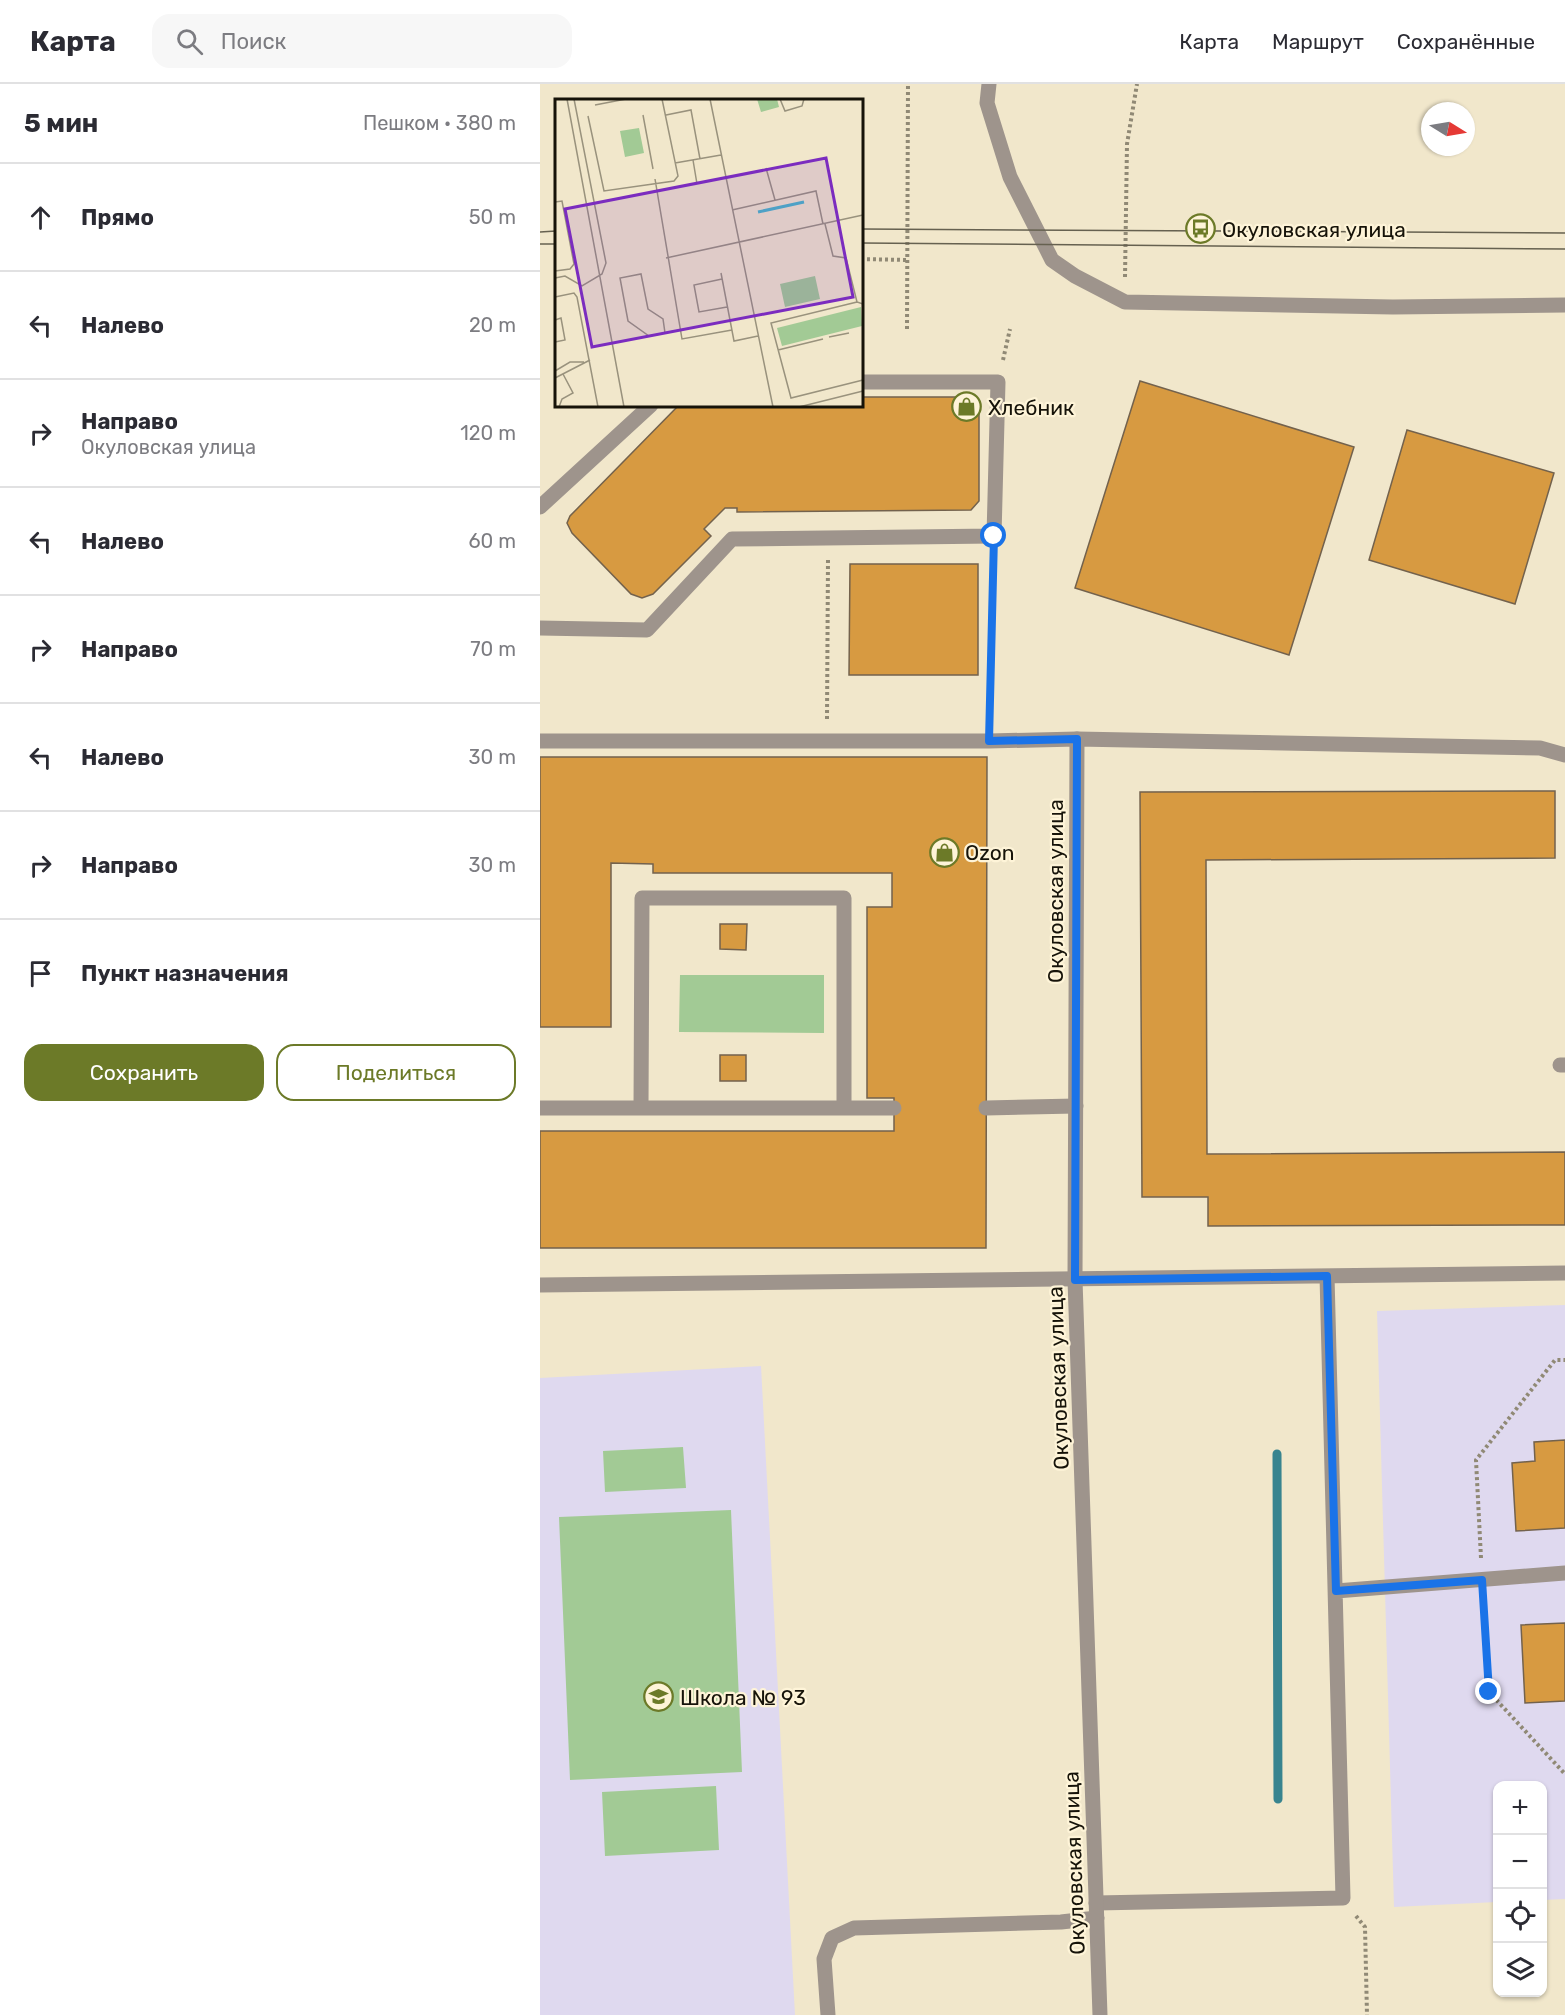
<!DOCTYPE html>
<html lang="ru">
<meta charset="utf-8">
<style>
body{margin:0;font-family:Rubik,sans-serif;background:#f7f7f7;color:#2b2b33}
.controls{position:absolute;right:18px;bottom:18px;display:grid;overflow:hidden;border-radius:12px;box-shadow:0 2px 4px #0004}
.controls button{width:54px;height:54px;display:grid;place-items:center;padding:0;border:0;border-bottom:2px solid #e1e1e2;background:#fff;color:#2b2b33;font:30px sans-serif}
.compass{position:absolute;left:881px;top:18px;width:54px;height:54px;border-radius:50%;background:#fff;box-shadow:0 2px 4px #0004;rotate:101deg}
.stop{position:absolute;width:18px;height:18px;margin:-14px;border:4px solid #1a73e8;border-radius:50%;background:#fff}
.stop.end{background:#1a73e8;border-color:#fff;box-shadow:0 2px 6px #0008}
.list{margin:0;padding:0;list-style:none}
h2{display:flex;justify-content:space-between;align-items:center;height:78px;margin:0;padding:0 24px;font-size:26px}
h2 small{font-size:20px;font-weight:400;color:#7c7c81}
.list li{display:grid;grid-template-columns:39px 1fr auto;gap:18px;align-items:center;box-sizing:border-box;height:108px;padding:0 24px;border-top:2px solid #e1e1e2}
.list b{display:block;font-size:22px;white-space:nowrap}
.list p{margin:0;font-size:20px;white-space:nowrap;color:#7c7c81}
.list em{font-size:20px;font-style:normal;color:#7c7c81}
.actions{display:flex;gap:12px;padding:18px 24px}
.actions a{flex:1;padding:14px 0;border:2px solid #6c7a28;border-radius:18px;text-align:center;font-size:21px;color:#6c7a28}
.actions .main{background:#6c7a28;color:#fff}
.icon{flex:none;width:33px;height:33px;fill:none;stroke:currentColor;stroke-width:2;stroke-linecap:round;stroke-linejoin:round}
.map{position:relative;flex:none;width:1025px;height:1931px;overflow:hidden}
header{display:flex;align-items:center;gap:36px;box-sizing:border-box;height:84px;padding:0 30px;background:#fff;border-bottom:2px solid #e1e1e2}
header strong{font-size:28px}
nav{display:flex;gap:33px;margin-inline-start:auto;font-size:21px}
.search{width:420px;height:54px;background:#f7f7f7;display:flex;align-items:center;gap:15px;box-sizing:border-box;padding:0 21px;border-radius:18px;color:#7c7c81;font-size:22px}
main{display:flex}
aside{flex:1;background:#fff}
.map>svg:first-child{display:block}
.education{fill:#dfd9ef}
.green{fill:#a2ca95}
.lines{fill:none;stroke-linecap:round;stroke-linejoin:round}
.stream{stroke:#38848f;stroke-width:9}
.building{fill:#d79a41;stroke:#73624d;stroke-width:1.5}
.path{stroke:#908975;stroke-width:4;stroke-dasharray:3 3;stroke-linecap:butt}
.lane{stroke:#9e948c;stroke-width:15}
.street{stroke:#9e948c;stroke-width:15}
.tram{stroke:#666150;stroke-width:1.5}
.route{stroke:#1a73e8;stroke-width:8}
.labels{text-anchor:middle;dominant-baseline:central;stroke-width:4.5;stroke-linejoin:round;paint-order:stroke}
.poi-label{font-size:21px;fill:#161309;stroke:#fef4d8;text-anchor:start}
.street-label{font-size:21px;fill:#161309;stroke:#fef4d8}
.inset-river{fill:none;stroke:#47b5c8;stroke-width:3}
.inset-road{fill:none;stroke:#99927d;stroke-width:1.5}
.view{fill:#7b2cbf;fill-opacity:0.15;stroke:#7b2cbf;stroke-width:3}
.inset-edge{fill:none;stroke:#161309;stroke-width:3}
</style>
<header>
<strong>Карта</strong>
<div class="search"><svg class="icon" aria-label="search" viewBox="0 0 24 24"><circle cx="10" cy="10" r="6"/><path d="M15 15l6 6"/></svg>Поиск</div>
<nav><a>Карта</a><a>Маршрут</a><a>Сохранённые</a></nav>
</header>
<main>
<aside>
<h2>5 мин<small>Пешком · 380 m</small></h2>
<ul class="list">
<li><svg class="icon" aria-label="ahead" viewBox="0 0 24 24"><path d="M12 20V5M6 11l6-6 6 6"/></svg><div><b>Прямо</b></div><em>50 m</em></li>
<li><svg class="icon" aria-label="left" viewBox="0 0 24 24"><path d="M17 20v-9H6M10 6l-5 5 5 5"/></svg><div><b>Налево</b></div><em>20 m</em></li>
<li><svg class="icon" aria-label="right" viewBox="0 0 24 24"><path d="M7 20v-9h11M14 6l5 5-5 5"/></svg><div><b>Направо</b><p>Окуловская улица</p></div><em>120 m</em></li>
<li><svg class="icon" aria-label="left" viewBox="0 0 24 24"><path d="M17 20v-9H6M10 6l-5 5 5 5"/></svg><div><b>Налево</b></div><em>60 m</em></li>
<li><svg class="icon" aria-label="right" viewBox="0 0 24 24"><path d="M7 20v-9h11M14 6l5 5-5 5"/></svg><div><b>Направо</b></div><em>70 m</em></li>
<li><svg class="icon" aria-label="left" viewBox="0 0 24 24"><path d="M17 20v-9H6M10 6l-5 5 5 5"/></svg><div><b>Налево</b></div><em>30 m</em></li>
<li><svg class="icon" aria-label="right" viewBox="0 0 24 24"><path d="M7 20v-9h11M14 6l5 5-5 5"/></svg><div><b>Направо</b></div><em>30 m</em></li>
<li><svg class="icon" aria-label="arrive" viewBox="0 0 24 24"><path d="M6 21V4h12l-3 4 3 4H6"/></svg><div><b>Пункт назначения</b></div></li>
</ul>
<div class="actions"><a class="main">Сохранить</a><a>Поделиться</a></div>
</aside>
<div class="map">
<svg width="1025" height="1931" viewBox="0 0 1025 1931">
<rect width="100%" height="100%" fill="#f1e7cb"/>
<path class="education" d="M 1025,1221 L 1025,1815 L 1003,1816 L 1002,1702 L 957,1702 L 957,1818 L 854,1823 L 837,1227 Z
M 221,1282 L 255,1931 L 0,1931 L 0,1294 Z"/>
<path class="green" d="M 140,891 L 284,891 L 284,949 L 139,948 Z
M 143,1363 L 146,1404 L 65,1408 L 63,1367 Z
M 191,1426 L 202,1688 L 30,1696 L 19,1433 Z
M 176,1702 L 179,1766 L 65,1772 L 62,1708 Z"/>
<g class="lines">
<path class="stream" d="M 737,1370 L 738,1715"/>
</g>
<path class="building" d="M 600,297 L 814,363 L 749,571 L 535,504 Z
M 321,313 L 428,313 L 435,317 L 439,328 L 439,417 L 431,426 L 197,428 L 197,424 L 185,424 L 164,445 L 171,452 L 113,510 L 102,514 L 91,510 L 32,449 L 27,439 L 30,432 L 139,321 L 321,321 Z
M 867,346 L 1014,389 L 975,520 L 829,476 Z
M 310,480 L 438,480 L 438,591 L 309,591 Z
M 0,673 L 447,673 L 446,1164 L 0,1164 L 0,1047 L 354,1047 L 354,1014 L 327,1014 L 327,823 L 352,823 L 352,789 L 113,789 L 113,780 L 71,779 L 71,943 L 0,943 Z
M 1015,707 L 1015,774 L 666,776 L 667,1070 L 1025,1068 L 1025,1141 L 668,1142 L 668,1113 L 602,1113 L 600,708 Z
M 180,840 L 207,840 L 206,866 L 180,865 Z
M 180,971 L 206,971 L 206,997 L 180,997 Z
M 1025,1356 L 1025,1444 L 976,1447 L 972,1379 L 995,1377 L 994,1358 Z
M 1025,1539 L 1025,1617 L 985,1619 L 981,1541 Z"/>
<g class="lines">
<path class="path" d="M 321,175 L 368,176
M 585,193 L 587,60 L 597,0
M 367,245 L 368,0
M 463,276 L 470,245
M 287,635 L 288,475
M 449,636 L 454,472
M 941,1474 L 936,1376 L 1015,1276 L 1025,1276
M 943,1517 L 949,1608 L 1025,1690
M 816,1832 L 825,1843 L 827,1931"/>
<path class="lane" d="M 0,423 L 111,321
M 0,544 L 107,546 L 192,455 L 454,452 L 458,298 L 321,298
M 0,657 L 449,657 L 537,655 L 1000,664 L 1025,671
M 1020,981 L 1025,981
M 0,1024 L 354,1024
M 101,1024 L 102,814 L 304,814 L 304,1024
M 446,1024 L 536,1022
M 0,1201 L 1025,1189
M 796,1507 L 1025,1489
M 556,1819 L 803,1814 L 787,1192
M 288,1931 L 284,1875 L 292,1854 L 314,1844 L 521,1838 L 557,1834"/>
<path class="street" d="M 449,0 L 447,19 L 470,93 L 512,176 L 535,192 L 585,218 L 853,223 L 1025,221
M 537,655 L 535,1196 L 560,1931"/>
<path class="tram" d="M 321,145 L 1025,149
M 0,148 L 16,147
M 321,159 L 1025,165
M 0,160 L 16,160"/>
</g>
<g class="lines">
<path class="route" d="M 454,452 L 449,657 L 537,655 L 535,1196 L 787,1192 L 796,1507 L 942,1496 L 949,1608"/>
</g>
<defs>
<symbol id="bus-ring" viewBox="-11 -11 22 22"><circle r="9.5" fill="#fef4d8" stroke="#6c7a28" stroke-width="1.5"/><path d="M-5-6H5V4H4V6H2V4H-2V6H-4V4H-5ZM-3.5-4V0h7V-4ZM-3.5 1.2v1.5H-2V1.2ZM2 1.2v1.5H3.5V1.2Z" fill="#6c7a28"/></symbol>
<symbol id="shop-ring" viewBox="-11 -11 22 22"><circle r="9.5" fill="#fef4d8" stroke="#6c7a28" stroke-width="1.5"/><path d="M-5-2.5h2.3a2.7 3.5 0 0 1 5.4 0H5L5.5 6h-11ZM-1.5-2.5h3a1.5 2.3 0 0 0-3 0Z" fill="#6c7a28"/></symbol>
<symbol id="school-ring" viewBox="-11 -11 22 22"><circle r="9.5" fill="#fef4d8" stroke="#6c7a28" stroke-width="1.5"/><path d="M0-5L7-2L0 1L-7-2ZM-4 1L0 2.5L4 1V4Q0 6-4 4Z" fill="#6c7a28"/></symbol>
</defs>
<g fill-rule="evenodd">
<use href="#bus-ring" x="644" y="128" width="33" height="33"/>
<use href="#shop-ring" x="410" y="306" width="33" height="33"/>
<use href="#shop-ring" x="388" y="752" width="33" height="33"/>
<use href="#school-ring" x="102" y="1596" width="33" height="33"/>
</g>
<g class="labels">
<g class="poi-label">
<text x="682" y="145">Окуловская улица</text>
<text x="448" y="323">Хлебник</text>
<text x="425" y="768">Ozon</text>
<text x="140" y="1613">Школа № 93</text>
</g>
<g class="street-label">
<text transform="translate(515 807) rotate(-90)">Окуловская улица</text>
<text transform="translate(518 1294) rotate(-92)">Окуловская улица</text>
<text transform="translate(534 1779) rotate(-92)">Окуловская улица</text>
</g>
</g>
<g transform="translate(15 15)">
<rect width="308" height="308" fill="#f1e7cb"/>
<path d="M 202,0 L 222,0 L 224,8 L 206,13 ZM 84,29 L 89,54 L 70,58 L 65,32 ZM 260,177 L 265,200 L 230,208 L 225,185 ZM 306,208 L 307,227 L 227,247 L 222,229 Z" fill="#a2ca95"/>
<path class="inset-river" d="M 203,113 L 249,103"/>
<path class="inset-road" d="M 12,0 L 69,308M 155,0 L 218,308M 225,0 L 230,12 L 247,7 L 249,0M 40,6 L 71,0M 88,16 L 98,70M 111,16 L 136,11 L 145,60M 33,17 L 49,92 L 119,82 L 123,77 L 107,0M 138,61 L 142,85M 120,64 L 166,56M 211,69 L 220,101M 100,80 L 127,240 L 177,231M 0,103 L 7,102 L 19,165 L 15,170 L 0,172M 177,111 L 261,92 L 268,125M 270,125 L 278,157 L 291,159 L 302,203 L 308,205M 111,159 L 308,116M 166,174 L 179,242 L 203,237M 0,179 L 10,177 L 27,187 L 47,175 L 51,164 L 19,0M 167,180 L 139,186 L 144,213 L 172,208M 0,198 L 19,194 L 22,198 L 43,308M 302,203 L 216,224 L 236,299 L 308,281M 0,221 L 6,219 L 10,241 L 0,243M 110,234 L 108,220 L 93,210 L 86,175 L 65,179 L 73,222 L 94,237 L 125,231M 274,238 L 294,234M 223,251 L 268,240M 0,272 L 15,263 L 29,263M 0,279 L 35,261M 4,308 L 7,300 L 18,294 L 8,275M 244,308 L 308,292"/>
<path class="view" d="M 271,59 L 298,198 L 37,248 L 10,110 Z"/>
<rect width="308" height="308" class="inset-edge"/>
</g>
</svg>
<div class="controls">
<button>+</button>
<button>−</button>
<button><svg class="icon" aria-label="locate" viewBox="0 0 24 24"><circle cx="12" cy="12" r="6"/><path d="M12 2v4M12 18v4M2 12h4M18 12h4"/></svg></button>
<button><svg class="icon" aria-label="layers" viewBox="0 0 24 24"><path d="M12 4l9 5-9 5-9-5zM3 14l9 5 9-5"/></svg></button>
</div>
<svg class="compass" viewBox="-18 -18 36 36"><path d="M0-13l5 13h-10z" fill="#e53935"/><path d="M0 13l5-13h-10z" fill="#7c7c81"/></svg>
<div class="stop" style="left:454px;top:452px"></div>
<div class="stop end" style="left:949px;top:1608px"></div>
</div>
</main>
